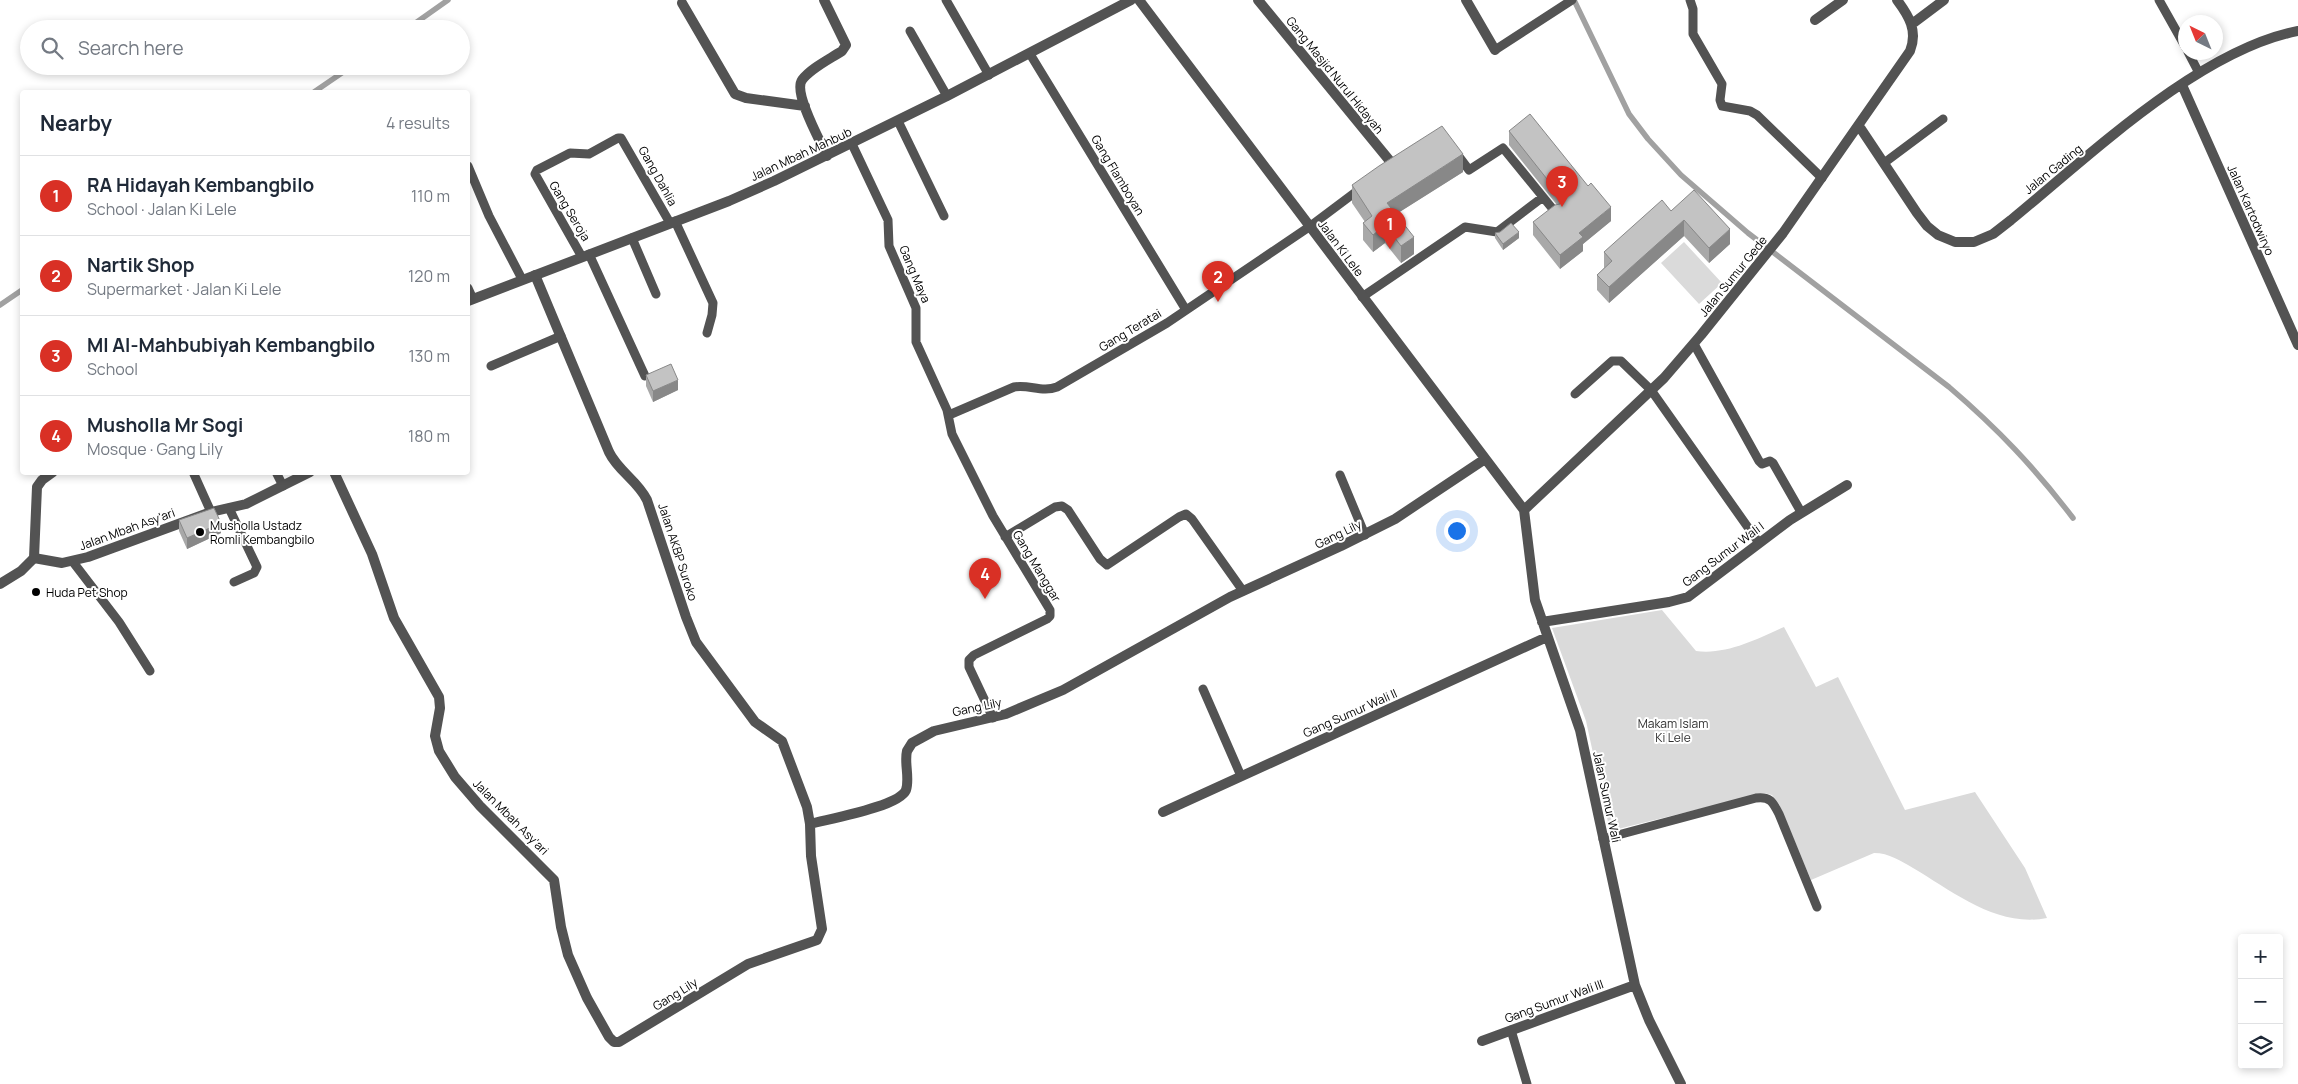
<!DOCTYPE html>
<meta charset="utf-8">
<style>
body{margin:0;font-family:Manrope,sans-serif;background:#f2f2f3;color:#1f2937}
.controls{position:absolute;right:15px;bottom:15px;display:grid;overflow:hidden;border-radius:5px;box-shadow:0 2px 8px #0003}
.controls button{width:45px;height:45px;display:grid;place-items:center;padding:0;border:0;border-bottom:1px solid #e0e1e3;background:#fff;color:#1f2937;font:25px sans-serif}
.compass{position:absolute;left:2178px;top:15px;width:45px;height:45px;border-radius:50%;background:#fff;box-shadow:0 2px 8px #0003;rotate:317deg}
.you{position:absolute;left:1456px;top:530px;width:18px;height:18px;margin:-12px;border:4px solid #fff;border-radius:50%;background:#1a73e8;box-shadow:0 0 0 8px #1a73e833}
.badge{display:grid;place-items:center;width:32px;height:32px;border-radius:50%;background:#d93025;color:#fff;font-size:16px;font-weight:700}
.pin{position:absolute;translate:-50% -41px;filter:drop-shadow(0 1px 2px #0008)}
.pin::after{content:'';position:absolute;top:26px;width:18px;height:15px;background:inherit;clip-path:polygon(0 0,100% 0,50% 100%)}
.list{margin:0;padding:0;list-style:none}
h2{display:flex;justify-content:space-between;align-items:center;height:65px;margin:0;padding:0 20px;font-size:21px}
h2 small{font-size:16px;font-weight:400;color:#747a83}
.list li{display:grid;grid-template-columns:32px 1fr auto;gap:15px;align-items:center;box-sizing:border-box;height:80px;padding:0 20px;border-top:1px solid #e0e1e3}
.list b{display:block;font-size:19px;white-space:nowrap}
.list p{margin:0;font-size:16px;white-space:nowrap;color:#747a83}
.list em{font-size:16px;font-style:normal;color:#747a83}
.icon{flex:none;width:28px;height:28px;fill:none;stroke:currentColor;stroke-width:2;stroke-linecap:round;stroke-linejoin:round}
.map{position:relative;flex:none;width:2298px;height:1084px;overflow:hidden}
.search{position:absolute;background:#fff;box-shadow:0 2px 8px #0003;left:20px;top:20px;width:450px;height:55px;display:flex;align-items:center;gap:12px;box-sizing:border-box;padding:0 18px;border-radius:28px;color:#747a83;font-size:19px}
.panel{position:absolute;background:#fff;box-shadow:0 2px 8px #0003;left:20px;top:90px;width:450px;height:385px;border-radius:5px}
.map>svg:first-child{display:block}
.green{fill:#dadada}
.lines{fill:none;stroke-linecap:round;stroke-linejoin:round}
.stream{stroke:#a1a1a1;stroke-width:5.5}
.service{stroke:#535353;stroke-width:9}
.minor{stroke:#535353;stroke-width:10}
.tertiary{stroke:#535353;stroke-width:10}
.wall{fill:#a8a8a8}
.shaded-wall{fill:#888}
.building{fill:#c3c3c3;stroke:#888}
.poi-dot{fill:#000;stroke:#fff;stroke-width:2}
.labels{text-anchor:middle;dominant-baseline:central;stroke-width:4;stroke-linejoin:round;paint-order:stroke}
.street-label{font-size:12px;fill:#000;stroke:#fff}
.poi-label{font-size:12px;fill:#000;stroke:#fff;text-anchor:start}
.park-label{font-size:12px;fill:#313131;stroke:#fff}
</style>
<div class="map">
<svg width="2298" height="1084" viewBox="0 0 2298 1084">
<rect width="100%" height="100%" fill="#fff"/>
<path class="green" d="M 1684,242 L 1722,283 L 1699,304 L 1661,263 Z
M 1662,610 L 1696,651 C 1727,655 1757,639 1784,627 L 1816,687 L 1838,677 L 1905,810 L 1975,792 L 2025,868 L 2047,918 C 1997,928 1954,892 1913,868 C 1901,861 1889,853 1874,853 L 1811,880 L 1779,804 L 1772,795 L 1764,793 L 1610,831 L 1586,721 L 1552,628 Z"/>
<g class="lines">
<path class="stream" d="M 1574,0 L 1629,114 L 1648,139 L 1681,175 L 1748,233 L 1949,387 C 1998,429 2034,467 2073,518
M 407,29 L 448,0
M 314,92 L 352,66
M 0,305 L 22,290"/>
<path class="service" d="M 946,0 L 989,75
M 1690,0 L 1693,9 L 1693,34 L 1722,84 L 1720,100 L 1722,106 L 1750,111 L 1757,115 L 1822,178
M 2159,0 L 2186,48
M 910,31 L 947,96
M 1495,50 L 1572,0
M 2188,52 L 2199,73
M 1030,54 L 1186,310
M 898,121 L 944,216
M 852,144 L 888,220 L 889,246 L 916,308 L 916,342 L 947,410 L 952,434 L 993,516 L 1050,610 L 1050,616 L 1047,619 L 974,655 L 969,660 L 969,667 L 993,718
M 1457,154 L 1469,170 L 1503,148 L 1543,197
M 1884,163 L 1943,119
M 468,166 L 489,216 L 522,279
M 675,221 L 713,303 L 712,315 L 707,333
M 632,238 L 656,294
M 589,254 L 645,376
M 582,257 L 535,174 L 537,170 L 570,153 L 589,154 L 618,138 L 621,138 L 670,223
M 468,288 L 473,299
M 1362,297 L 1465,227 L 1497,232 L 1543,197 L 1556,213
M 1694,344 L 1759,461 L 1762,464 L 1770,461 L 1773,463 L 1801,512
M 491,366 L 561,336
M 1575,394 L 1612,361 L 1621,361 L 1651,390 L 1759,543
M 949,415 L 1014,387 C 1029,384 1042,393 1057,387 L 1167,323 L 1309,227 L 1361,188
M 193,472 L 211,512
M 276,472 L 283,486
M 1340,475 L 1365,535
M 229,508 L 257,567 L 254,573 L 234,582
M 1005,537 L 1055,507 L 1062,506 L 1068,510 L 1100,559 L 1107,565 L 1179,517 L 1186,514 L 1192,519 L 1243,591
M 73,562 L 119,622 L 150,671
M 1203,689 L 1241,776
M 1603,839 L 1756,798 C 1770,796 1773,802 1779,814 L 1817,907
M 1511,1030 L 1527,1084"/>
<path class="minor" d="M 824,0 L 846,45 L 842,51 C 830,59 811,68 802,80 C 793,93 821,142 827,156
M 1139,0 L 1524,510
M 1258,0 L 1394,166
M 1466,0 L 1495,50
M 682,3 L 735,94 L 746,98 L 805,106
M 1815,20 L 1843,0
M 1912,24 L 1944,0
M 2182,85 L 2298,345
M 1859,126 L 1917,213 L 1927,226 L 1938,235 L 1955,242 L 1974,242 L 1993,234 L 2011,220 C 2088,157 2199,50 2298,31
M 535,275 L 609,452 C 618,471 638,481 647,500 L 686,617 L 696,642 L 755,722 L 782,741 L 807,807 L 810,824
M 334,472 L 372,554 L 394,618 L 439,697 L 440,708 L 435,736 L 439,751 L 455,777 L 480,806 L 554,880 L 561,927 L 568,955 L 587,998 L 609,1037 L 614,1042 L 619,1042 L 748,964 L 817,940 L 822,929 L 811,856 L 810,824 C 828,819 899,807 906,790 C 910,778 904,763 907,751 L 912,743 L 934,731 L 1006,714 L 1063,690 L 1230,597 L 1341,546 L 1395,519 L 1485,459
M 1524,510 L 1664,378 L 1701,335 L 1783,233 L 1910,51 C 1918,31 1909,16 1897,0
M 1524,510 L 1535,600 L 1580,730 L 1635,985 L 1649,1020 L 1681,1084
M 34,558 L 62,563 L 88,557 L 211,512 L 246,504 L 310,472
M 1542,622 L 1669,602 L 1688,597 L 1790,520 L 1847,485
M 1163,812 L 1547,637
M 1482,1041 L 1635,985"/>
<path class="tertiary" d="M 468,301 L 729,201 L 774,181 L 947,96 L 1131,0
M 0,584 L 21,571 L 34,558 L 37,487 L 42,480 L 53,472"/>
</g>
<path class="wall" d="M 1509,131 L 1611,221 L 1583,244 L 1583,251 L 1560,269 L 1533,235 L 1533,222 L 1557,205 L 1509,145 Z
M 1463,172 L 1396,214 L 1414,254 L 1401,263 L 1385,243 L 1373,252 L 1363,240 L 1363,223 L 1365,222 L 1352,203 L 1352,185 Z
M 1671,211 L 1730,244 L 1709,263 L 1684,236 L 1609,303 L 1597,290 L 1597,275 L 1604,268 L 1604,252 Z
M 1495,233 L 1519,238 L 1503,250 L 1495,238 Z
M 646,375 L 678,390 L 653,402 L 646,386 Z
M 179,520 L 221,533 L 187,549 L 179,531 Z"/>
<path class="shaded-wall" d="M 1463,154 L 1463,172 L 1387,220 L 1387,203 Z
M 1611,207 L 1611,221 L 1583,244 L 1583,251 L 1560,269 L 1560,255 L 1579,233 Z
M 1684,220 L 1684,236 L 1609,303 L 1609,287 Z
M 1385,225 L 1385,243 L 1373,252 L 1373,235 Z
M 1730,229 L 1730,244 L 1709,263 L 1709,248 Z
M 1519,232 L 1519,238 L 1503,250 L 1503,244 Z
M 1414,237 L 1414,254 L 1401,263 L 1401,246 Z
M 678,380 L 678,390 L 653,402 L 653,391 Z
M 221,523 L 221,533 L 187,549 L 187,538 Z"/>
<path class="building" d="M 1530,114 L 1588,186 L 1591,183 L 1611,207 L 1579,233 L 1583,237 L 1560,255 L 1533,222 L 1555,205 L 1560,204 L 1562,198 L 1509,131 Z
M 1442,126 L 1463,154 L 1387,203 L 1414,237 L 1401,246 L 1385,225 L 1373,235 L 1363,223 L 1372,216 L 1352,185 L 1379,166 Z
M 1694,190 L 1730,229 L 1709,248 L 1684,220 L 1609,287 L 1597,275 L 1612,261 L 1604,252 L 1662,200 L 1671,211 Z
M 1511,223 L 1519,232 L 1503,244 L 1495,233 L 1500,232 Z
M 671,364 L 678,380 L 653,391 L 646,375 Z
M 214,508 L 221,523 L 187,538 L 179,520 Z"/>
<g class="poi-dot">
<circle cx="200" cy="532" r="5"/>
<circle cx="36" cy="592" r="5"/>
</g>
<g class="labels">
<g class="street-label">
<text transform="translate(1335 75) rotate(51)">Gang Masjid Nurul Hidayah</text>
<text transform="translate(801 154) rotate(-25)">Jalan Mbah Mahbub</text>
<text transform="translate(2053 169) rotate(-39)">Jalan Gading</text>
<text transform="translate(1118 175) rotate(59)">Gang Flamboyan</text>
<text transform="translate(658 176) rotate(61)">Gang Dahlia</text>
<text transform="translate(2251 210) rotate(66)">Jalan Kartodwiryo</text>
<text transform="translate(570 211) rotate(59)">Gang Seroja</text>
<text transform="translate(1341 248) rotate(53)">Jalan Ki Lele</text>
<text transform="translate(915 274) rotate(67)">Gang Maya</text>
<text transform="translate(1733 276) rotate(-51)">Jalan Sumur Gede</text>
<text transform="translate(1130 330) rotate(-31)">Gang Teratai</text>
<text transform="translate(127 529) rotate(-20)">Jalan Mbah Asy'ari</text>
<text transform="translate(1338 534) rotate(-26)">Gang Lily</text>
<text transform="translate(678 552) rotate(72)">Jalan AKBP Suroko</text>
<text transform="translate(1723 554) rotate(-37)">Gang Sumur Wali I</text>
<text transform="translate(1037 566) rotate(59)">Gang Manggar</text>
<text transform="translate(977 707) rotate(-12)">Gang Lily</text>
<text transform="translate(1350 713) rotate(-24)">Gang Sumur Wali II</text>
<text transform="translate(1607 797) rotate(78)">Jalan Sumur Wali</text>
<text transform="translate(511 817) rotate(45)">Jalan Mbah Asy'ari</text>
<text transform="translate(675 994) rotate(-32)">Gang Lily</text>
<text transform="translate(1554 1001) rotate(-20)">Gang Sumur Wali III</text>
</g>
<g class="poi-label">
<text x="210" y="525">Musholla Ustadz<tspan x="210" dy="14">Romli Kembangbilo</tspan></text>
<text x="46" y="592">Huda Pet Shop</text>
</g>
<g class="park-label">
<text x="1673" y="723">Makam Islam<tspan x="1673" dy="14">Ki Lele</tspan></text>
</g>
</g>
</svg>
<div class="controls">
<button>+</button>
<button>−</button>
<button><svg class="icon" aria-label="layers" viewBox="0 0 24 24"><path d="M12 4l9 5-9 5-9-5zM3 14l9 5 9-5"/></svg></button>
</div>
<svg class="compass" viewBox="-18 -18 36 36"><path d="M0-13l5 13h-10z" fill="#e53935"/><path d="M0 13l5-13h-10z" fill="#747a83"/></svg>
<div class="you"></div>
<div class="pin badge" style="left:1390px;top:249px">1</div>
<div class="pin badge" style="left:1218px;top:302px">2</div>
<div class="pin badge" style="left:1562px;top:207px">3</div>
<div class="pin badge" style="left:985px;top:599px">4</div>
<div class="search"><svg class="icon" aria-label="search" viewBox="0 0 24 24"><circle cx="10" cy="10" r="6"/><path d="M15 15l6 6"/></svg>Search here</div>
<section class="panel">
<h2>Nearby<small>4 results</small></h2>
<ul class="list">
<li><span class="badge">1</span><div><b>RA Hidayah Kembangbilo</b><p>School · Jalan Ki Lele</p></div><em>110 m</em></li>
<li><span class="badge">2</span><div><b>Nartik Shop</b><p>Supermarket · Jalan Ki Lele</p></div><em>120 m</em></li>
<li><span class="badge">3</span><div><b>MI Al-Mahbubiyah Kembangbilo</b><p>School</p></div><em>130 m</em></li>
<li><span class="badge">4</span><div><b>Musholla Mr Sogi</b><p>Mosque · Gang Lily</p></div><em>180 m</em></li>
</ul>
</section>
</div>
